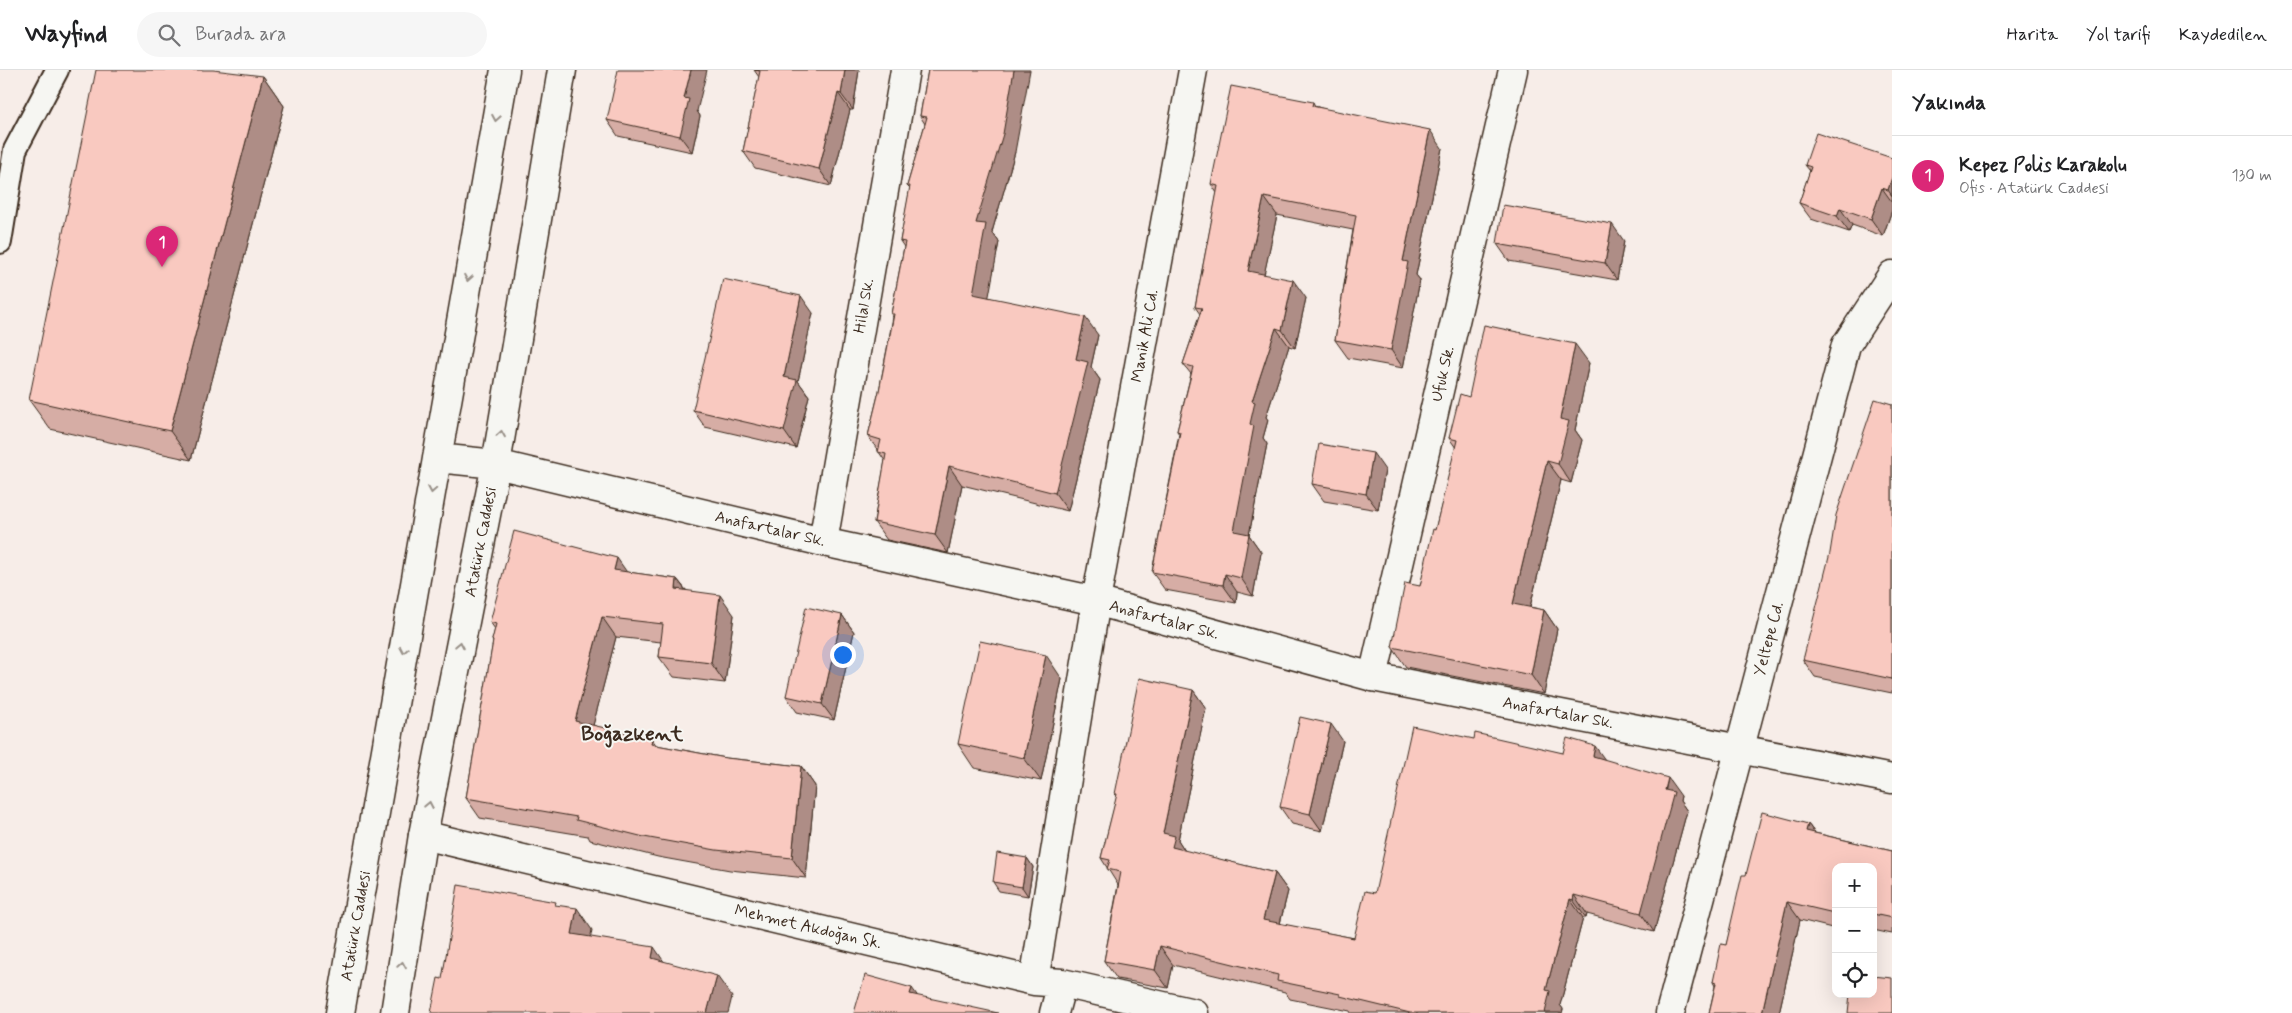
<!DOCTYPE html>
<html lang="tr">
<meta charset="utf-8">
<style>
body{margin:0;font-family:Mynerve,sans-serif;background:#f6f6f6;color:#202124}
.controls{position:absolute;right:15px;bottom:15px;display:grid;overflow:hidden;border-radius:10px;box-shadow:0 5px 20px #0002}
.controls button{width:45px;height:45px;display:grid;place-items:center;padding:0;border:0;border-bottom:1px solid #e0e0e0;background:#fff;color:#202124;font:25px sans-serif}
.you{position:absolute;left:842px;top:584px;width:18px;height:18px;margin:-12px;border:4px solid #fff;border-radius:50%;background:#1a73e8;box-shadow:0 0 0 8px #1a73e833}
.badge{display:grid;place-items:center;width:32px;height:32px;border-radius:50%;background:#db2777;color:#fff;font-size:16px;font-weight:700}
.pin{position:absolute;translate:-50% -41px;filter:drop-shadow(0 1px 2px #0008)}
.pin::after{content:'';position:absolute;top:26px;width:18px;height:15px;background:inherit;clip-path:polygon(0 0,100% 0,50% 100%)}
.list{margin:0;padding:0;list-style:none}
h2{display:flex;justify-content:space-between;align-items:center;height:65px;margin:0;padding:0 20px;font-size:21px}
h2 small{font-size:16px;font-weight:400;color:#757577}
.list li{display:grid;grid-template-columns:32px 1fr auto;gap:15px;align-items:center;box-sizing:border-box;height:80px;padding:0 20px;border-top:1px solid #e0e0e0}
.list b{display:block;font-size:19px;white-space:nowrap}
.list p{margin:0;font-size:16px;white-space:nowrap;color:#757577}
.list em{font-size:16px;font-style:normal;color:#757577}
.icon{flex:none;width:28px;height:28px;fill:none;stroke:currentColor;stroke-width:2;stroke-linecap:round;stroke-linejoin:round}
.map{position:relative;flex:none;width:1892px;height:943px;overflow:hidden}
header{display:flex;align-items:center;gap:30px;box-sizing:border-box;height:70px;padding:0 25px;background:#fff;border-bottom:1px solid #e0e0e0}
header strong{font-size:24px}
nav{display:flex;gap:28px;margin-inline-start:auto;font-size:18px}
.search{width:350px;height:45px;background:#f6f6f6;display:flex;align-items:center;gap:12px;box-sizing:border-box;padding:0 18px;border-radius:28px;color:#757577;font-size:19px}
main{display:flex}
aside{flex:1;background:#fff}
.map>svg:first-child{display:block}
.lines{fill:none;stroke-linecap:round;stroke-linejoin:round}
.service-casing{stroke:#3b2a1e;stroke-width:26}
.minor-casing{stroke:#3b2a1e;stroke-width:31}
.secondary-casing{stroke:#3b2a1e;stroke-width:31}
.service{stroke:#f6f6f2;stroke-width:22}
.minor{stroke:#f6f6f2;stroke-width:28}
.secondary{stroke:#f6f6f2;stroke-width:28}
.wall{fill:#d6ada5;stroke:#3b2a1e}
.shaded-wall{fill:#ae8d86;stroke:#3b2a1e}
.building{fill:#f9c9c0;stroke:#3b2a1e}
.oneway{stroke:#989088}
.labels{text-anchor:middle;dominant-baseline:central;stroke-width:4;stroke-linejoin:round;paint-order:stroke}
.street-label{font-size:16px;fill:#3b2a1e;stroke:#f6f6f2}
.district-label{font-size:21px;font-weight:bold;fill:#3b2a1e;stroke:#f6f6f2}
</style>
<header>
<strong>Wayfind</strong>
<div class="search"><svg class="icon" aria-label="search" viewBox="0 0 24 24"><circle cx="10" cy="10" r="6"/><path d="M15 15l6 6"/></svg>Burada ara</div>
<nav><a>Harita</a><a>Yol tarifi</a><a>Kaydedilen</a></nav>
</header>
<main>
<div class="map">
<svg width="1892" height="943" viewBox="0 0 1892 943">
<rect width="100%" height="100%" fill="#f7ede8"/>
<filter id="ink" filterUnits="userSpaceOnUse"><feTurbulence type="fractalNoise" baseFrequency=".02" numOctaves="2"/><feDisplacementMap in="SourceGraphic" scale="10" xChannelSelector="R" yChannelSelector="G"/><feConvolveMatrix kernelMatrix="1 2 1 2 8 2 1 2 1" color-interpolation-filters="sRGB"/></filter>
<g filter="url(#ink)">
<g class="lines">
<defs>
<path id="service" d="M 0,172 L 15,80 L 57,0"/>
<path id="minor" d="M 823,472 L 905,0
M 1373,607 L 1513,0
M 423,765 L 1034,911 L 1062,913 L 1194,943
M 1034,911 L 1096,531 L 1193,0
M 1054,943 L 1062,913
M 1670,943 L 1846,275 L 1892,205"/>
<path id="secondary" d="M 437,388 L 496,394 L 823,472 L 1096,531 L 1373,607 L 1892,709
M 340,943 L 505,0
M 395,943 L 423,765 L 496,394 L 562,0"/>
</defs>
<use href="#service" class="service-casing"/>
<use href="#minor" class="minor-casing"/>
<use href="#secondary" class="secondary-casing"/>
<use href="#service" class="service"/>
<use href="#minor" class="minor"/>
<use href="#secondary" class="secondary"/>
</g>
<path class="wall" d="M 754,0 L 859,0 L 853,40 L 850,40 L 831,116 L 755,98 L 743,81 L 759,7 Z
M 928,0 L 1015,82 L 992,162 L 999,172 L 988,227 L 1098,265 L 1091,297 L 1100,310 L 1068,441 L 962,415 L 948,483 L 887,470 L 874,452 L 885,391 L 868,366 L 879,321 L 893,247 L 891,244 L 904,177 L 900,171 L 910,119 L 907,116 L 925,54 L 920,46 Z
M 263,6 L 284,36 L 191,390 L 50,359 L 29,330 Z
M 1313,32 L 1315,36 L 1442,78 L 1416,205 L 1420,210 L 1403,298 L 1348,288 L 1335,270 L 1353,160 L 1277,145 L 1264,204 L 1306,228 L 1295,278 L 1289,276 L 1266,347 L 1268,350 L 1263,368 L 1267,374 L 1249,465 L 1261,482 L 1253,526 L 1237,522 L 1236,533 L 1165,520 L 1152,502 L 1179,364 L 1177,361 L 1191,304 L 1183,294 L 1200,244 L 1195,237 L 1217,123 L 1211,114 Z
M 697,41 L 700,46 L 692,82 L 618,66 L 607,50 Z
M 1892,88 L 1892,140 L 1883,166 L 1852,155 L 1849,162 L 1811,149 L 1799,133 L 1810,101 L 1805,95 Z
M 1624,171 L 1617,210 L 1509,191 L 1497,174 Z
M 813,243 L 798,311 L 809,326 L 796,378 L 705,357 L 693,340 Z
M 1589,293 L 1575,360 L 1582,370 L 1571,413 L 1561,410 L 1530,537 L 1544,540 L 1557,559 L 1544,624 L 1406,597 L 1392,577 L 1420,516 L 1435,460 L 1456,378 L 1449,368 L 1469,327 Z
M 1892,334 L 1892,623 L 1815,607 L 1803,590 Z
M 1385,400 L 1378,440 L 1324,431 L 1312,414 Z
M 627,502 L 677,509 L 686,520 L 734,545 L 725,613 L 674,607 L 659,587 L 661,572 L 616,567 L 593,655 L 656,675 L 726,688 L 801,696 L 815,716 L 806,808 L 730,800 L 658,787 L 590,770 L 588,766 L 480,748 L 466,728 L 493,572 L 492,570 L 495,559 L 490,552 Z
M 842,545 L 854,562 L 834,650 L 797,642 L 786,626 Z
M 1062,609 L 1041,711 L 974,698 L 958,674 Z
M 1193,620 L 1206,638 L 1178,770 L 1185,781 L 1275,803 L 1288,821 L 1280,854 L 1354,868 L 1375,823 L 1474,669 L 1605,690 L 1681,726 L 1680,731 L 1687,741 L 1654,862 L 1587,844 L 1586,848 L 1583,848 L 1560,935 L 1563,939 L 1562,943 L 1351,943 L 1350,941 L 1290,929 L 1285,922 L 1173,895 L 1168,918 L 1117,909 L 1104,891 L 1118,815 L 1101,788 L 1117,726 L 1115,724 Z
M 1343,671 L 1322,761 L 1292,754 L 1280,737 Z
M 1808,754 L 1815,763 L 1892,781 L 1892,864 L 1873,860 L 1873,797 L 1836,797 L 1836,859 L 1800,850 L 1779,943 L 1709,943 L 1715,916 L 1713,912 L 1726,875 L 1746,805 Z
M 1027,788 L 1033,797 L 1028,826 L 999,821 L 993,812 Z"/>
<path class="shaded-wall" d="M 691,0 L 707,0 L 697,41 L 700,46 L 692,82 L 680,66 L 684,28 Z
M 845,0 L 859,0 L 853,40 L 841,24 Z
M 1014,0 L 1030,0 L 1015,82 L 992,162 L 999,172 L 986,242 L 973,224 L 976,153 Z
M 263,6 L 284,36 L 191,390 L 170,361 Z
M 838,23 L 850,40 L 831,116 L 819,99 Z
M 1430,60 L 1442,78 L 1416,205 L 1420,210 L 1403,298 L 1391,280 L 1403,191 Z
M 1892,107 L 1892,126 L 1888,120 Z
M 1882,118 L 1892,132 L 1892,140 L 1883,166 L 1871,149 Z
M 1264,127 L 1277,145 L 1261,219 L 1248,201 Z
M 1840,138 L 1852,155 L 1849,162 L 1837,146 Z
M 1612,154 L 1624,171 L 1617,210 L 1605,193 Z
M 1293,210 L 1306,228 L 1295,278 L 1282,260 Z
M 801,226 L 813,243 L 798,311 L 809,326 L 796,378 L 784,361 L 784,307 Z
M 1085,247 L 1098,265 L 1091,297 L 1100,310 L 1068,441 L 1055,423 L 1076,289 Z
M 1276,258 L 1289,276 L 1266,347 L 1268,350 L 1263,368 L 1267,374 L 1249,465 L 1261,482 L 1253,526 L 1241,508 L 1234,461 L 1252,331 Z
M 1575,274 L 1589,293 L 1575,360 L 1582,370 L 1571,413 L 1558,394 L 1560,349 Z
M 1373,383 L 1385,400 L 1378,440 L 1366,424 Z
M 1547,391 L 1561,410 L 1526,553 L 1513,534 Z
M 949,396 L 962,415 L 948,483 L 935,465 Z
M 617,488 L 631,508 L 614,500 Z
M 1225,504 L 1237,522 L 1236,533 L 1223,515 Z
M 677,509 L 692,529 L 676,519 Z
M 720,525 L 734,545 L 725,613 L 711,593 Z
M 1544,540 L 1557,559 L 1544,624 L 1531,605 Z
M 842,545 L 854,562 L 834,650 L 822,634 Z
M 602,547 L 616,567 L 589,671 L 575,651 Z
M 1046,585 L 1062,609 L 1041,711 L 1024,688 Z
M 1193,620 L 1206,638 L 1178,770 L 1187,784 L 1172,777 L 1163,763 Z
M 1331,654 L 1343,671 L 1322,761 L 1310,744 Z
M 652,669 L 666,689 L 651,674 Z
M 1595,676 L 1608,694 L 1593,686 Z
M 801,696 L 815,716 L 806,808 L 792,788 Z
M 1668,708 L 1681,726 L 1680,731 L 1687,741 L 1654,862 L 1641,843 Z
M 1808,754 L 1821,772 L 1806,761 Z
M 1027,788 L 1033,797 L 1028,826 L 1022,817 Z
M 1275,803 L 1288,821 L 1276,869 L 1263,850 Z
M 1574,825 L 1587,844 L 1586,848 L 1573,830 Z
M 1570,829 L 1583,848 L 1560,935 L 1563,939 L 1562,943 L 1545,943 L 1546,920 Z
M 1787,832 L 1800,850 L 1779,943 L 1762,943 Z
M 577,838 L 592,860 L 587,885 L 572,864 Z
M 1160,876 L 1173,895 L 1168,918 L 1155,900 Z
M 654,877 L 669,899 L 652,888 Z
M 717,906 L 732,927 L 728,943 L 707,943 Z
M 912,918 L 924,935 L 910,924 Z"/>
<path class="building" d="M 96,0 L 213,0 L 263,6 L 170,361 L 29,330 Z
M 618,0 L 691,0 L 684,28 L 689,29 L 680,66 L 607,50 Z
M 755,0 L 845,0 L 841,24 L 838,23 L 819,99 L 743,81 L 760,1 Z
M 928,0 L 1014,0 L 1003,64 L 976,153 L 986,154 L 973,224 L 1085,247 L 1076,289 L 1088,292 L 1055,423 L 949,396 L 935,465 L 874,452 L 886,384 L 878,382 L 881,370 L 868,366 L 879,321 L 894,244 L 891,244 L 905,172 L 900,171 L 910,116 L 907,116 L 927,47 L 920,46 Z
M 1231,16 L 1313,32 L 1312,36 L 1430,60 L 1403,191 L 1408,192 L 1391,280 L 1335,270 L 1356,145 L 1264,127 L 1248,201 L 1293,210 L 1282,260 L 1276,258 L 1252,331 L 1255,332 L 1250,354 L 1254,356 L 1234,461 L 1249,464 L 1241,508 L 1225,504 L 1223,515 L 1152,502 L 1180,362 L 1177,361 L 1193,297 L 1183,294 L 1202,238 L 1195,237 L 1218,116 L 1211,114 Z
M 1816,63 L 1892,88 L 1892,107 L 1888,120 L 1882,118 L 1871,149 L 1840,138 L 1837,146 L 1799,133 L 1811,97 L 1805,95 Z
M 1503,135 L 1612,154 L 1605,193 L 1497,174 Z
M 723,209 L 801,226 L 784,307 L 797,310 L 784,361 L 693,340 Z
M 1484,255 L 1575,274 L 1560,349 L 1569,351 L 1558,394 L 1547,391 L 1513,534 L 1544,540 L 1531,605 L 1392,577 L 1405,513 L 1420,516 L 1433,459 L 1435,460 L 1457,370 L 1449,368 L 1460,324 L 1469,327 Z
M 1875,329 L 1892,334 L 1892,609 L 1803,590 L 1830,483 L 1836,445 Z
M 1319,374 L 1373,383 L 1366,424 L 1312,414 Z
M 514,461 L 617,488 L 614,500 L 677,509 L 676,519 L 720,525 L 711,593 L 659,587 L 663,554 L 602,547 L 575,651 L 652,669 L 651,674 L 726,688 L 801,696 L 792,788 L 716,780 L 644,767 L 576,750 L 577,747 L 466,728 L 493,571 L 492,570 L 496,554 L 490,552 Z
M 806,537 L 842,545 L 822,634 L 786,626 Z
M 980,571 L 1046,585 L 1024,688 L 958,674 Z
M 1139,608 L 1193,620 L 1163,763 L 1175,766 L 1172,777 L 1275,803 L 1263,850 L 1354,868 L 1365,821 L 1375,823 L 1412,656 L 1474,669 L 1475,663 L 1563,683 L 1567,668 L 1595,676 L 1593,686 L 1668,708 L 1665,720 L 1674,722 L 1641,843 L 1574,825 L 1573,830 L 1570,829 L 1546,920 L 1550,921 L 1545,943 L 1410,943 L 1340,926 L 1340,924 L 1277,911 L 1278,905 L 1160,876 L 1155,900 L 1104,891 L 1121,802 L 1107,799 L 1110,790 L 1101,788 L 1117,724 L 1115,724 Z
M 1300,647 L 1331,654 L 1310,744 L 1280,737 Z
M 1762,742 L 1808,754 L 1806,761 L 1892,781 L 1892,848 L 1873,844 L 1873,797 L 1836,797 L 1836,837 L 1834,843 L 1787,832 L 1762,943 L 1709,943 L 1716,913 L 1713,912 L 1721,874 L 1726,875 L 1742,805 L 1746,805 Z
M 997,783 L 1027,788 L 1022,817 L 993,812 Z
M 458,815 L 556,832 L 555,835 L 577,838 L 572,864 L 654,877 L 652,888 L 717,906 L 707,943 L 431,943 L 438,908 L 442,909 Z
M 865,905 L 912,918 L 910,924 L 998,943 L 854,943 Z
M 1873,906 L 1892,908 L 1892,943 L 1848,943 L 1850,924 L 1873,924 Z"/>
<defs><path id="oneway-chevron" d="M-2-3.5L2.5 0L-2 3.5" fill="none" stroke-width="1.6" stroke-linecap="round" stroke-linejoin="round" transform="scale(1.25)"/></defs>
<g class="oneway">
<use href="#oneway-chevron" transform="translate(496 48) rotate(100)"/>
<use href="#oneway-chevron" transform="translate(468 208) rotate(100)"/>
<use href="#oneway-chevron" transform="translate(501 364) rotate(-81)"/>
<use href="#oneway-chevron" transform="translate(432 420) rotate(100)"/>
<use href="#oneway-chevron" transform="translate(460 575) rotate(-79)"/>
<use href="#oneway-chevron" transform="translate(404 580) rotate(100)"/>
<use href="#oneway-chevron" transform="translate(429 735) rotate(-79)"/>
<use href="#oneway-chevron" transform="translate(402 895) rotate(-81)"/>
</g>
</g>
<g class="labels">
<g class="street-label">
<text transform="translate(864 236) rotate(-80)">Hilal Sk.</text>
<text transform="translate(1145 266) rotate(-80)">Manik Ali Cd.</text>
<text transform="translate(1443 304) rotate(-77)">Ufuk Sk.</text>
<text transform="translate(770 459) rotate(13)">Anafartalar Sk.</text>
<text transform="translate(481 472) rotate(-79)">Atatürk Caddesi</text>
<text transform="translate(1164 550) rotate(15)">Anafartalar Sk.</text>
<text transform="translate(1769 569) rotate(-75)">Yeltepe Cd.</text>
<text transform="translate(1558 643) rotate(11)">Anafartalar Sk.</text>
<text transform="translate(356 856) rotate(-80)">Atatürk Caddesi</text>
<text transform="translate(808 857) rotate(13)">Mehmet Akdoğan Sk.</text>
</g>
<g class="district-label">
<text x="632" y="664">Boğazkent</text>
</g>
</g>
</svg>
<div class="controls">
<button>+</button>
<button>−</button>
<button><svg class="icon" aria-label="locate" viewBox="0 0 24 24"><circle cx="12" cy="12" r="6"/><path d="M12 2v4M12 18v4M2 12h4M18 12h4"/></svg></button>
</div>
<div class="you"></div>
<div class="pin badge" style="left:162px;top:197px">1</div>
</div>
<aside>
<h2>Yakında<small></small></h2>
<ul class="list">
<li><span class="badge">1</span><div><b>Kepez Polis Karakolu</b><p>Ofis · Atatürk Caddesi</p></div><em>130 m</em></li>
</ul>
</aside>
</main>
